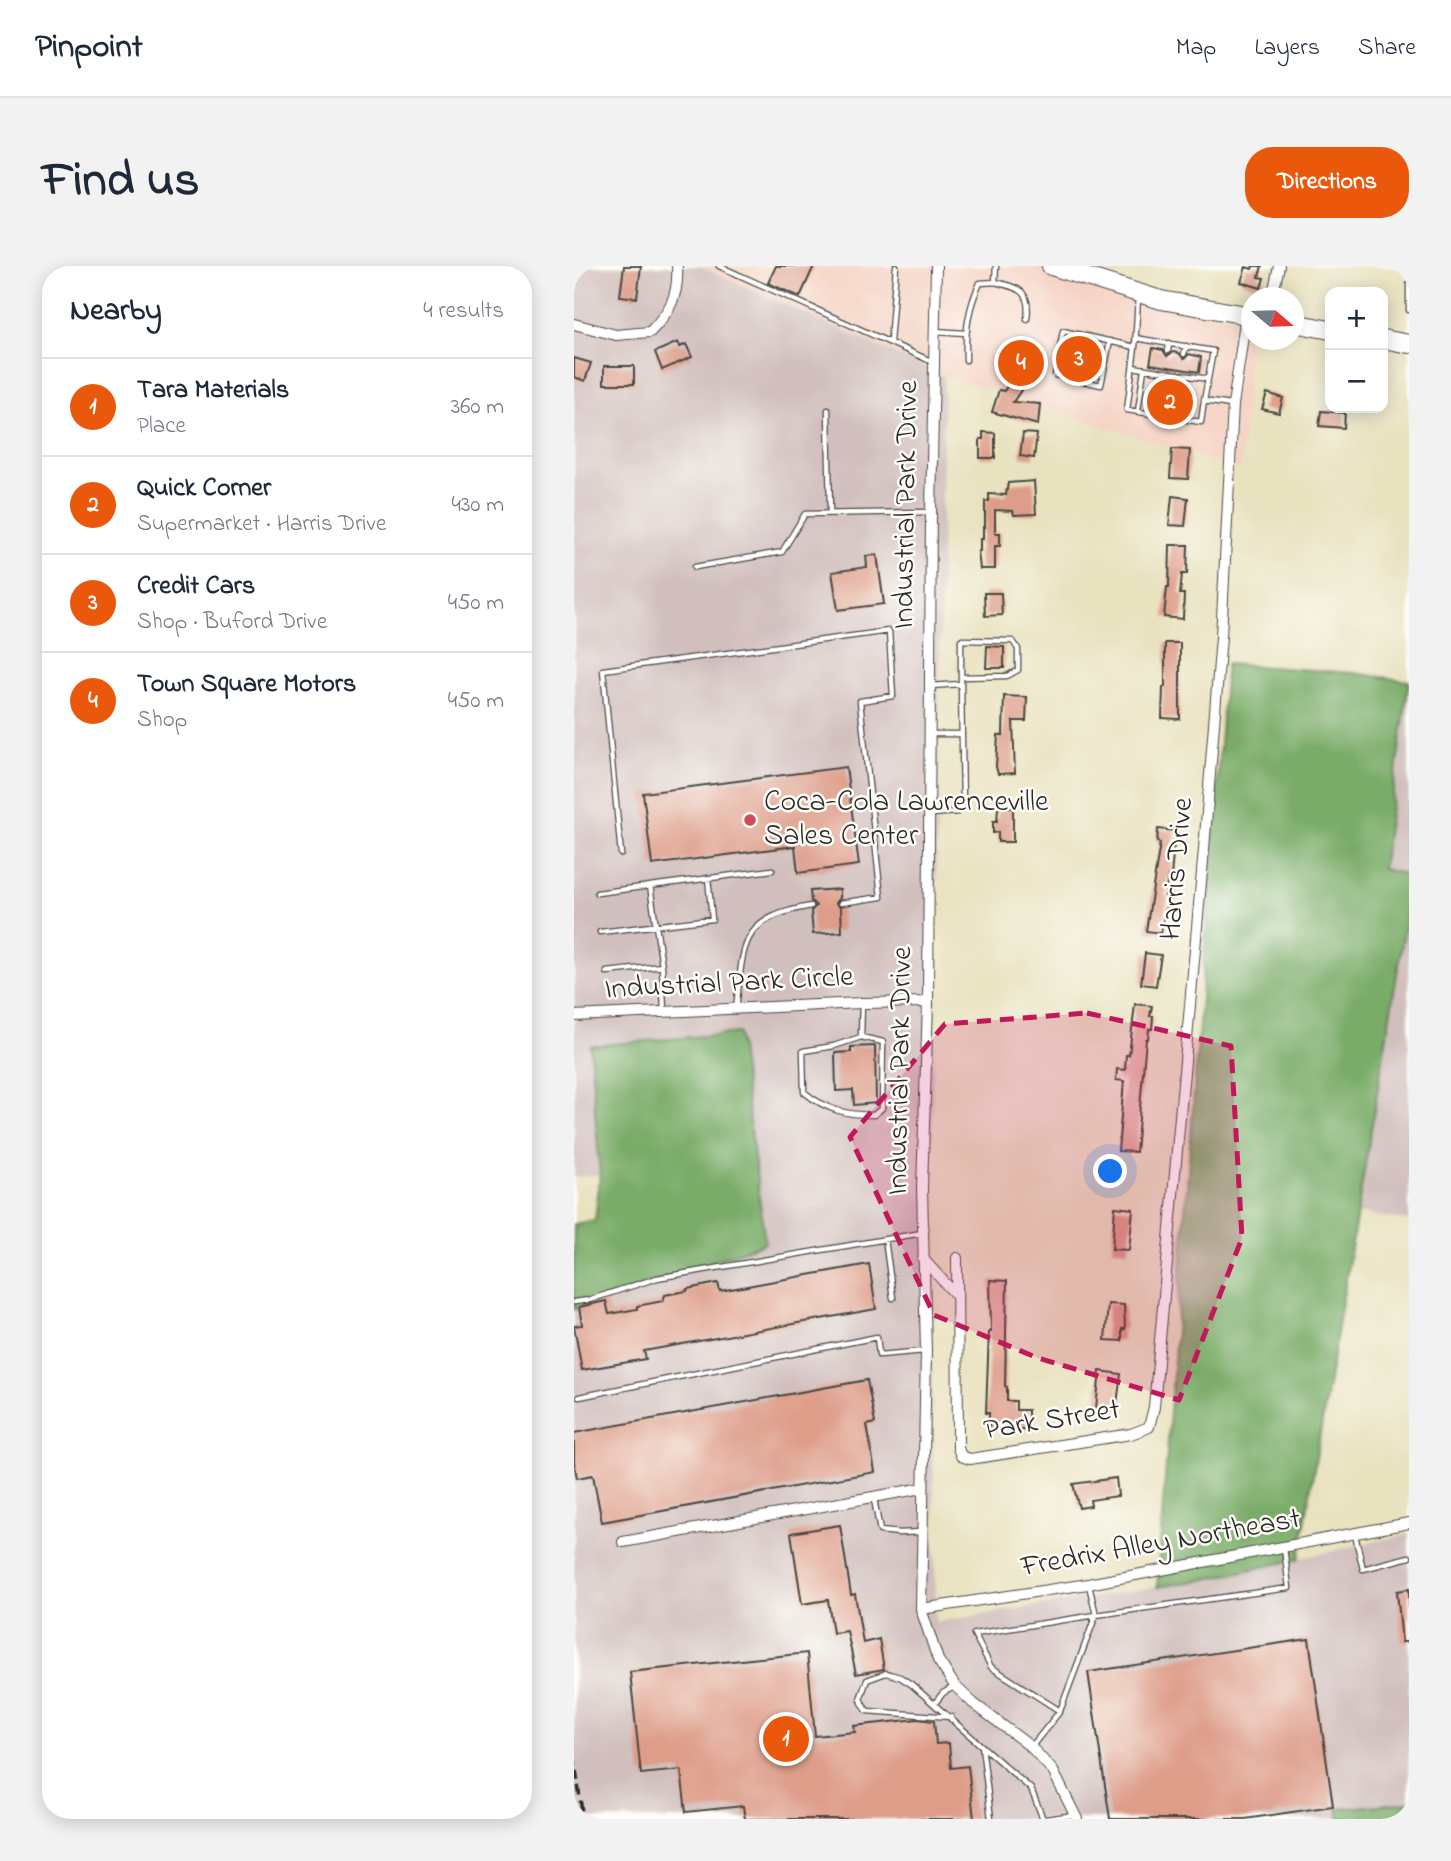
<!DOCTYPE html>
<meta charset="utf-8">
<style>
body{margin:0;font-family:"Indie Flower",sans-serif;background:#f2f2f3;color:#1f2937}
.controls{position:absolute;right:21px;top:21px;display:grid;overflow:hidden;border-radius:14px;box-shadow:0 4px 18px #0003}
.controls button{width:63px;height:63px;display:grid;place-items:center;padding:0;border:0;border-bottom:2px solid #e0e1e3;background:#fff;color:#1f2937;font:35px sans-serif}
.compass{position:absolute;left:667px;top:21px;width:63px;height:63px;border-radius:50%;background:#fff;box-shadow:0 4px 18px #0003;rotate:109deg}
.you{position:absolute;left:537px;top:906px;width:24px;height:24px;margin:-18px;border:5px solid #fff;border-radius:50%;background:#1a73e8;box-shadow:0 0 0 10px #1a73e833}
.badge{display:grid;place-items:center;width:46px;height:46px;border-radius:50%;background:#ea580c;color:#fff;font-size:23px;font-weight:700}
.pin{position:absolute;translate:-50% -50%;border:4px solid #fff;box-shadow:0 2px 7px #0006}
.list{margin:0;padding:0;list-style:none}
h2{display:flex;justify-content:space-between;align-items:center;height:91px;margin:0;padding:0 28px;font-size:30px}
h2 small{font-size:23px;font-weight:400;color:#747a83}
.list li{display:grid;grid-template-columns:46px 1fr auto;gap:21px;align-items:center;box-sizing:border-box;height:98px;padding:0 28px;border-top:2px solid #e0e1e3}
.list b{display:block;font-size:26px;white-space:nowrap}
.list p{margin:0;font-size:23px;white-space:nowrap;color:#747a83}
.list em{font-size:23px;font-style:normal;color:#747a83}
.map{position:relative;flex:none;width:835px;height:1553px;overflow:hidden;border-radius:28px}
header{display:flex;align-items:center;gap:42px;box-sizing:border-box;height:98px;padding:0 35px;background:#fff;border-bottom:2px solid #e0e1e3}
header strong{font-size:33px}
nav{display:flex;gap:38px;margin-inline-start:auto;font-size:24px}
.intro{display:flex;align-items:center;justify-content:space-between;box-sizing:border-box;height:168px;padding:0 42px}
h1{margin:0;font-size:49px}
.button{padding:18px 32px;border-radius:28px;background:#ea580c;color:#fff;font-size:24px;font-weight:700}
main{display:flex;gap:42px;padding:0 42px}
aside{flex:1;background:#fff;border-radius:28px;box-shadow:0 4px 18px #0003}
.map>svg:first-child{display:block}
.built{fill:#f5d2c3}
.industrial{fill:#d1bfbd}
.forest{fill:#79ac68;stroke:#526c4a;stroke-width:2}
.building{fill:#de9d89}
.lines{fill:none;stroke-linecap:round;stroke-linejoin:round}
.lane-casing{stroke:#484641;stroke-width:7}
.street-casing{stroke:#484641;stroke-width:12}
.highway-casing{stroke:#484641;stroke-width:20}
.lane{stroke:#fff;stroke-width:4.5}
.street{stroke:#fff;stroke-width:10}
.highway{stroke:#fff;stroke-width:18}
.rail{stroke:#2b2b2b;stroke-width:3.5;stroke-dasharray:10 5;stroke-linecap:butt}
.marked{fill:#c2185b;fill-opacity:0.2;stroke:#c2185b;stroke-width:5;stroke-dasharray:14 9;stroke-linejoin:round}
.poi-dot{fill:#d1495b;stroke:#fdfcf7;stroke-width:2.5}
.labels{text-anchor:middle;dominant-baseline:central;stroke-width:5;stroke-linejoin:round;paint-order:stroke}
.street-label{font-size:30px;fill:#2b2b2b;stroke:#fdfcf7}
.poi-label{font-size:30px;fill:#2b2b2b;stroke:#fdfcf7;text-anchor:start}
</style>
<header>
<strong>Pinpoint</strong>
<nav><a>Map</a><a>Layers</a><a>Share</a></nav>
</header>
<div class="intro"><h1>Find us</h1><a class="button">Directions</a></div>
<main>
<aside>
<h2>Nearby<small>4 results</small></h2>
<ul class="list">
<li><span class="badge">1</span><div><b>Tara Materials</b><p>Place</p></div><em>360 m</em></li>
<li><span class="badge">2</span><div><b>Quick Corner</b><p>Supermarket · Harris Drive</p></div><em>430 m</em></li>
<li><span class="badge">3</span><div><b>Credit Cars</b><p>Shop · Buford Drive</p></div><em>450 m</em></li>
<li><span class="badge">4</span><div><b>Town Square Motors</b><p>Shop</p></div><em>450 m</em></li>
</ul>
</aside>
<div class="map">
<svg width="835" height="1553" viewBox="0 0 835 1553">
<rect width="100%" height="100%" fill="#fdfcf7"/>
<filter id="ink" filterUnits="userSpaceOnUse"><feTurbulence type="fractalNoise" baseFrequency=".0143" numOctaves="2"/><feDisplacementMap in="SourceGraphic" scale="14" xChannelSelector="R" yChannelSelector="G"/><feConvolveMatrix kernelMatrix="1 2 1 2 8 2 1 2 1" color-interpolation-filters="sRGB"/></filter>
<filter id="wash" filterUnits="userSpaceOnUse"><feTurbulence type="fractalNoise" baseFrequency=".00686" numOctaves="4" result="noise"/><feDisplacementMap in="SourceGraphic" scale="28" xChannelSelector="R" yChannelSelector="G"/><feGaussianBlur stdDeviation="1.57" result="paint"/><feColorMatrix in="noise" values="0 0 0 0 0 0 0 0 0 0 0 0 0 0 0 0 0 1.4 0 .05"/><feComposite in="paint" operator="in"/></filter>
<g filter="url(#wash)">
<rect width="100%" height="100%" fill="#e9e2bf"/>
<path class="built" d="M 125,0 L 474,0 L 677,57 L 667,203 L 371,110 Z"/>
<path class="industrial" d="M 0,0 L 125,0 L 370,110 L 356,1010 L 362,1356 L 628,1314 L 835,1268 L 835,1553 L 0,1553 L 0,1043 L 191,977 L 16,780 L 26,909 L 0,911 Z
M 835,425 L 835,609 L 808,604 Z
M 835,636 L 835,955 L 783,947 Z"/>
<path class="forest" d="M 652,398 L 780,407 L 835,415 L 808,603 L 835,609 L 835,636 L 725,1293 L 628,1314 L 583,1321 Z
M 164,767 L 191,977 L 0,1043 L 0,958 L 21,954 L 26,909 L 16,780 Z
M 835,1536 L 835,1553 L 766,1553 L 764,1543 Z"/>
<g id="blocks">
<path class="building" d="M 50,0 L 67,0 L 63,32 L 46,30 Z
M 202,0 L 240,0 L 226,31 L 194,17 Z
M 679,0 L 688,0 L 685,11 L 690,12 L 687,22 L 667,16 L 672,1 L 678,3 Z
M 104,76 L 106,81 L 112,78 L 118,91 L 88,104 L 81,86 Z
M 438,77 L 458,79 L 454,114 L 439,136 L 466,138 L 464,159 L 418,146 L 425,124 L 430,125 L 443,105 L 437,104 L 439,91 L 436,90 Z
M 495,79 L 519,82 L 515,107 L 491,103 Z
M 579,82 L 589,84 L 593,90 L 599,86 L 605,87 L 610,93 L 615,88 L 627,91 L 625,106 L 576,98 Z
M 0,92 L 17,97 L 11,115 L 0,111 Z
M 30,100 L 60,100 L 60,118 L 30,118 Z
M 581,121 L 615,127 L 611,148 L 577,143 Z
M 693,127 L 709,132 L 705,147 L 688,143 Z
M 747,145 L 771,147 L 770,162 L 745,160 Z
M 409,166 L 421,167 L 421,192 L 406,192 L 406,173 L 409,173 Z
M 449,167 L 463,168 L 460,192 L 446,190 Z
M 598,183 L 616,184 L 614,213 L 596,212 Z
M 460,215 L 462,248 L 440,249 L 439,245 L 421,244 L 421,267 L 426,267 L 426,280 L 421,280 L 421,303 L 406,303 L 404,285 L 406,285 L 406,273 L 409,273 L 409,261 L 411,261 L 411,235 L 415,235 L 415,228 L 432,229 L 434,217 Z
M 598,230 L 614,232 L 611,260 L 595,259 Z
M 596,279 L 614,279 L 613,308 L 608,308 L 606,328 L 610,328 L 609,353 L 590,351 L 593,321 L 595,321 Z
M 303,289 L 310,338 L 264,344 L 258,306 L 293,301 L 292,290 Z
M 410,327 L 427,327 L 428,349 L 411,350 Z
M 591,377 L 606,377 L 606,453 L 588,452 L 589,421 L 591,421 Z
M 413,380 L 430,381 L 430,402 L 412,402 Z
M 430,430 L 453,431 L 452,455 L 439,455 L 441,507 L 424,508 L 422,501 L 424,469 L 429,469 Z
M 272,501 L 285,599 L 224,607 L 221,580 L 78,599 L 69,527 Z
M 424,542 L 439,542 L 439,576 L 424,576 L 424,566 L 419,567 L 419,555 L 423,555 Z
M 584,563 L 601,565 L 597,611 L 594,610 L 591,630 L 594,630 L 587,667 L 572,665 L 586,577 L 583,576 Z
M 266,623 L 266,632 L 262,637 L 267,642 L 268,666 L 239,668 L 237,645 L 242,640 L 237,635 L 236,625 Z
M 571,687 L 587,689 L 582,720 L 567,718 Z
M 561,738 L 578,740 L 576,750 L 579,750 L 578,763 L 575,763 L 574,773 L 572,773 L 562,886 L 544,885 L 550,815 L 542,814 L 543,803 L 551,804 L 552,789 L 555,789 Z
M 301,780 L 302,837 L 280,839 L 279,824 L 262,825 L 261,787 L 277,786 L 277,781 Z
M 541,941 L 559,943 L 555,984 L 538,983 Z
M 295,998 L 302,1043 L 70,1085 L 72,1093 L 8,1104 L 0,1060 L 8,1059 L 5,1041 L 32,1035 L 35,1048 L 63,1043 L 63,1040 L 89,1035 L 91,1029 L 113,1025 L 113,1023 L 144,1017 L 146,1025 Z
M 416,1014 L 433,1015 L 431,1120 L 433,1121 L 433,1135 L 442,1135 L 442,1144 L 454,1144 L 454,1163 L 415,1163 L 415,1147 L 412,1147 L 415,1065 L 417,1065 Z
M 534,1038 L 550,1039 L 551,1063 L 548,1063 L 548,1075 L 531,1074 Z
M 526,1105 L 547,1108 L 542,1145 L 522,1142 Z
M 293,1114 L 301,1157 L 293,1159 L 301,1206 L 28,1256 L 19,1209 L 3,1212 L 0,1195 L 0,1167 Z
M 542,1212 L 544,1230 L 516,1234 L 517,1240 L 505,1242 L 499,1218 Z
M 266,1259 L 277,1329 L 281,1328 L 289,1377 L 305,1373 L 310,1403 L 282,1408 L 273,1365 L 259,1367 L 254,1334 L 228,1338 L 217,1267 Z
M 835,1323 L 835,1376 L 828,1376 L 823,1325 Z
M 735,1373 L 759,1540 L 671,1553 L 536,1553 L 514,1406 Z
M 233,1387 L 241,1470 L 281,1466 L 280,1460 L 344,1453 L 360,1455 L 362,1478 L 375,1477 L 377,1502 L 394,1500 L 400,1553 L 171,1553 L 169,1540 L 112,1546 L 107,1504 L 67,1508 L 56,1406 Z"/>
</g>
</g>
<g filter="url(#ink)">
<use href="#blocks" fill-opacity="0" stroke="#484641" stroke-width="2"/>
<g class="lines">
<defs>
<path id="lane" d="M 145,0 L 359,96
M 422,0 L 421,16 C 446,22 457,25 453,53
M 835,18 L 835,44
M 564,32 L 561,81 L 553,144 L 627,156 L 630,135 L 657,139
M 361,65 L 391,67
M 561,72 L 639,85 L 630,135
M 536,75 L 527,119 L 481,109 L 489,65 L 561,81
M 316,76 L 322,0
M 594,85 L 595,77
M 610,88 L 612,80
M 392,94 C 391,66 394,42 406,17 L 421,16
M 559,101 L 634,113
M 254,144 L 256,247
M 564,145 L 570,103
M 121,301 L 208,286 L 231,248 L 356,246
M 356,420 L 387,418 L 387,374 L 439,375 L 444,383 L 444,404 L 433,410 L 387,411
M 357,468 L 388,468
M 357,548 L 384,546 L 389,538 L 387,418
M 47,588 L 29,404 L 315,365 L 319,430 L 286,435 L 307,631 L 267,637
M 23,627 L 76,620
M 26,666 L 138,653 L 134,612
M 33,706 L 88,700
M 162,743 C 170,678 164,653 237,640
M 90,745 L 88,700 L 76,620 L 198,604
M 287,771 L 260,780 L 229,785 L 230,826 C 252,844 272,849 300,849 L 308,842 L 309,776 L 287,771 L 288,737
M 311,973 L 319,1032
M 0,1036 L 15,1034 L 83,1012 L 348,967
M 5,1131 L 303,1071 L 305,1089 L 351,1085
M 300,1233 L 306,1265 L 326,1267 L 348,1266
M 781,1269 L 789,1303 L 835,1291
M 361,1437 L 369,1427 L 380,1421
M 486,1445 L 417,1401 L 400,1368 L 522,1349 L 515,1319
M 377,1451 L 293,1445 L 286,1433 L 293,1414 L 312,1407 L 326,1411 L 337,1418 L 457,1523 L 469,1553
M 408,1480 L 417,1553
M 458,1480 L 486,1445 L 522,1349 L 715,1322 L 710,1282
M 471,1553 L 501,1549"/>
<path id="street" d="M 362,0 L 357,246 L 354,736 L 348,922 L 352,1085 L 347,1343 L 364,1394 L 381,1420 L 399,1437 L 457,1481 L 479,1505 L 503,1553
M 698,32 L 705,0
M 0,58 L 42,69 L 76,66 C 96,45 105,30 103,0
M 0,750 L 288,737 L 354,736
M 383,992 L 384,1182 L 387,1190 L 396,1193 L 557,1168 L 575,1161 L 580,1141 L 630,583 L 647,371 L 659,139 L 672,49
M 349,993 L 382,1029
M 49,1276 L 349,1222
M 347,1343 L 514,1318 L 835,1257"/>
<path id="highway" d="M 477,0 L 587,34 L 678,50
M 720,57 L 756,64
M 809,73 L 835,78"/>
</defs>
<use href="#lane" class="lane-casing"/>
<use href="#street" class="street-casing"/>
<use href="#highway" class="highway-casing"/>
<use href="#lane" class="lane"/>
<use href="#street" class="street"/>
<use href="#highway" class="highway"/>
<path class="rail" d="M 0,1490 L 9,1553"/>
</g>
</g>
<path class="marked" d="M 513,747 L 657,780 L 668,972 L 605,1134 L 464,1092 L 360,1049 L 276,871 L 371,758 Z"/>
<circle class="poi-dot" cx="176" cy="554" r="7"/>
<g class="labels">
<g class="street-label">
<text transform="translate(333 239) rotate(-89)">Industrial Park Drive</text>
<text transform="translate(604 603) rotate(-85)">Harris Drive</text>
<text transform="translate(155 718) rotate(-3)">Industrial Park Circle</text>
<text transform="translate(327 805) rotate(-89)">Industrial Park Drive</text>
<text transform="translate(478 1155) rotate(-9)">Park Street</text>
<text transform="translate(587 1278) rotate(-10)">Fredrix Alley Northeast</text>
</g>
<g class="poi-label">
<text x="190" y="537">Coca-Cola Lawrenceville<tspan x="190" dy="34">Sales Center</tspan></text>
</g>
</g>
</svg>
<div class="controls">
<button>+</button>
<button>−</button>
</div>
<svg class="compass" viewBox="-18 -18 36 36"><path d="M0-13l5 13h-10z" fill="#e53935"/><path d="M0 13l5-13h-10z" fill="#747a83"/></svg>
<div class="you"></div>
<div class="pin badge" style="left:212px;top:1473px">1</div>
<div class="pin badge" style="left:596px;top:136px">2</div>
<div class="pin badge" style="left:505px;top:93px">3</div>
<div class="pin badge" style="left:447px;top:97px">4</div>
</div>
</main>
